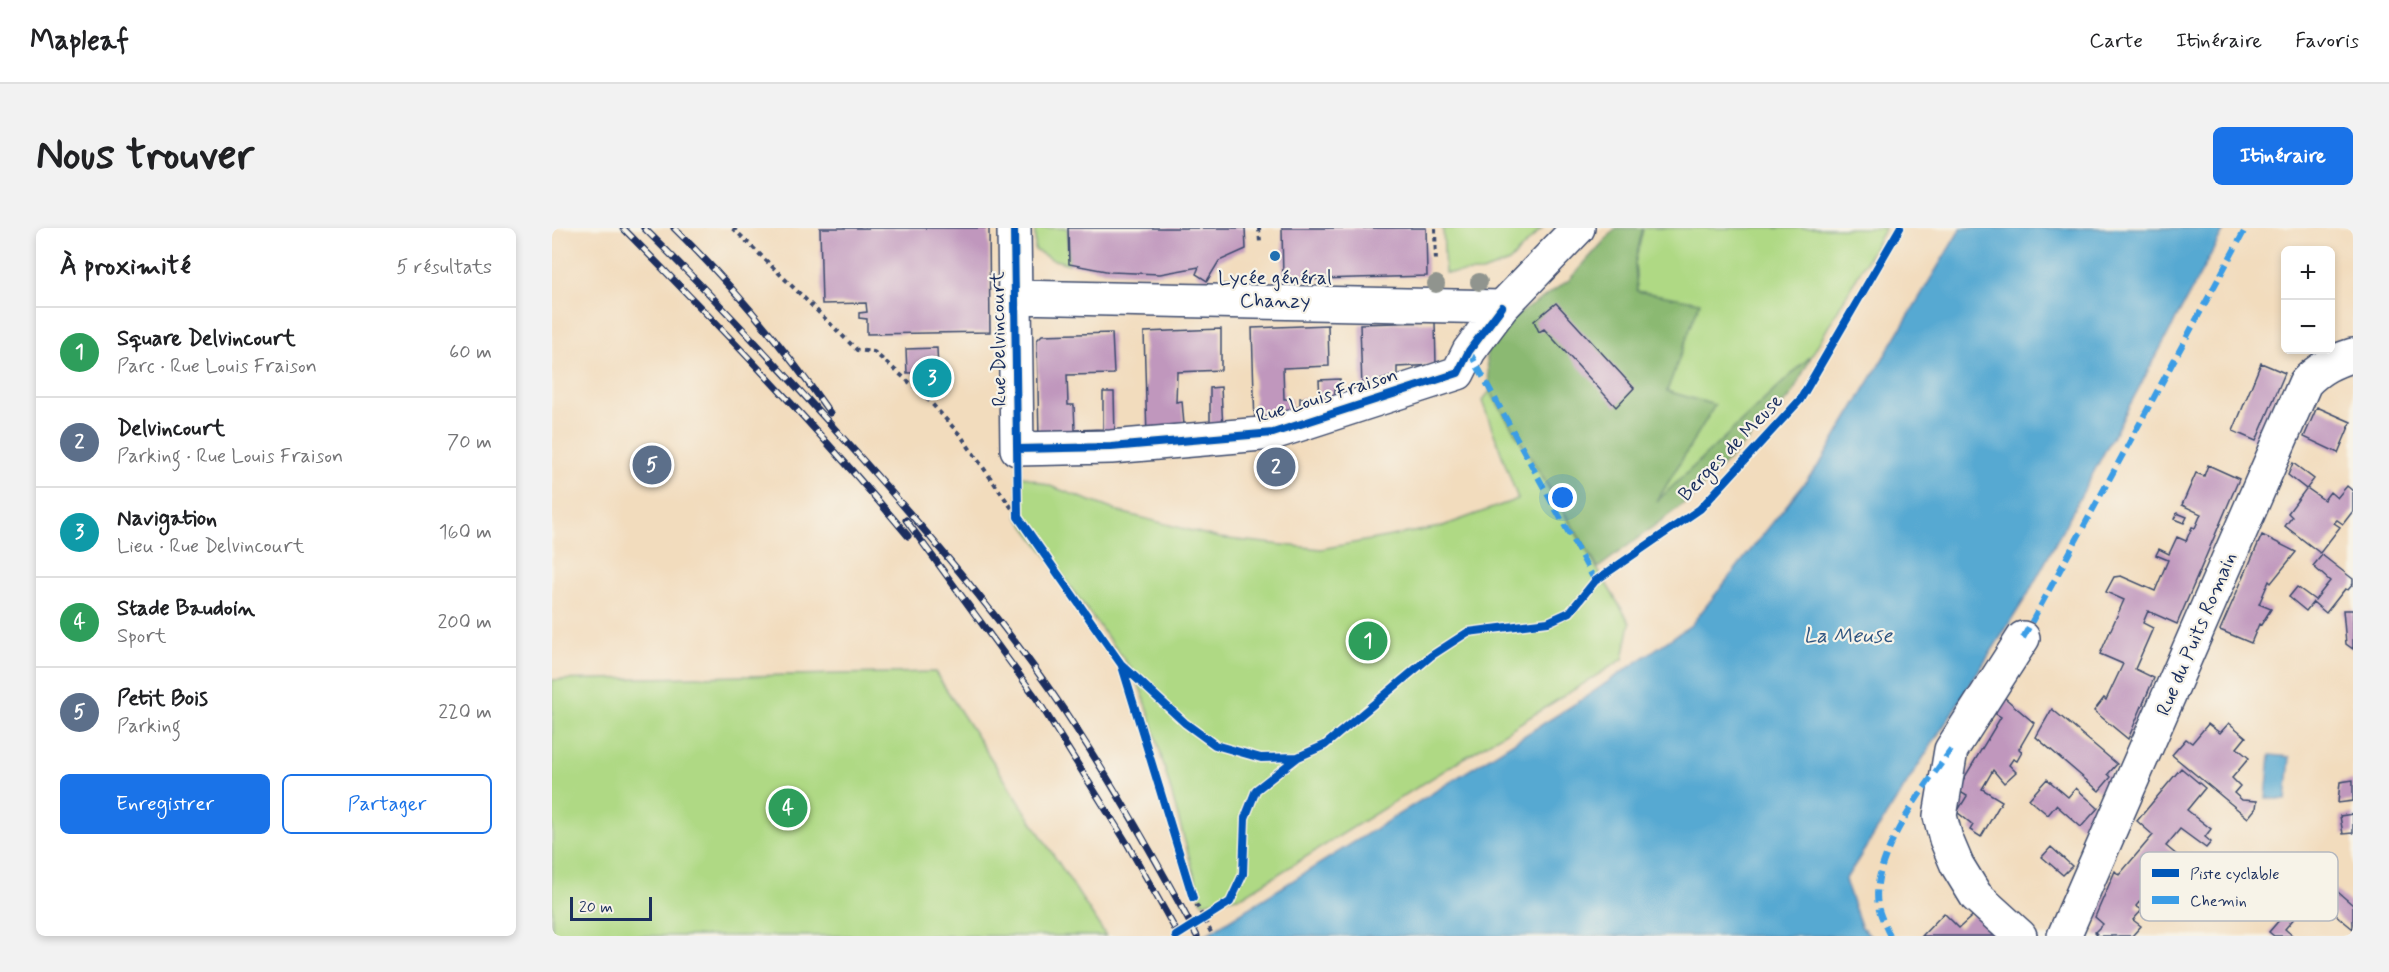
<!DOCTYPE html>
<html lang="fr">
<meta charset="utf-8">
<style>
body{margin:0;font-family:Mynerve,sans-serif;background:#f2f2f2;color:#202124}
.controls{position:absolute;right:18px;top:18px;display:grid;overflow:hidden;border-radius:9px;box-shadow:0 3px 9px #0003}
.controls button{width:54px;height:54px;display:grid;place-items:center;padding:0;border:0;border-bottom:2px solid #e0e0e0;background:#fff;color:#202124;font:30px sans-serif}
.scale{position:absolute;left:18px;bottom:15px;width:82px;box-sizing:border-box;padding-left:6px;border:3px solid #1b2f5e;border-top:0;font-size:16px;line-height:21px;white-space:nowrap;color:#1b2f5e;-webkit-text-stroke:4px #f7f3e8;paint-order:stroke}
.you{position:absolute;left:1011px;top:270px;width:21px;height:21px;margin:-15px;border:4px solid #fff;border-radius:50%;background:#1a73e8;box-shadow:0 0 0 9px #1a73e833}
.badge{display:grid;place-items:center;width:39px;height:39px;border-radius:50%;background:#1a73e8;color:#fff;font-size:20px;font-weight:700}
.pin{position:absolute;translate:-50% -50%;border:3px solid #fff;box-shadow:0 2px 6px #0006}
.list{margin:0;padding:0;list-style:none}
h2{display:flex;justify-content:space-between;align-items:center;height:78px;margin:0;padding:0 24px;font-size:26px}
h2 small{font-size:20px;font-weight:400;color:#757577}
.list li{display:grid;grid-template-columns:39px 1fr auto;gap:18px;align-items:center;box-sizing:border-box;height:90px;padding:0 24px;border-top:2px solid #e0e0e0}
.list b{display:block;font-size:22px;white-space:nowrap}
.list p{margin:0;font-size:20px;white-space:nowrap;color:#757577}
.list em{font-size:20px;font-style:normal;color:#757577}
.actions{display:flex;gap:12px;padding:18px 24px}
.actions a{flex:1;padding:14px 0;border:2px solid #1a73e8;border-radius:9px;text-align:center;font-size:21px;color:#1a73e8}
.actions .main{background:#1a73e8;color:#fff}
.map{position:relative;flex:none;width:1801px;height:708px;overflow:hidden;border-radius:9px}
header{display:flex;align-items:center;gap:36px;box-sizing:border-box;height:84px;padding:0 30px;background:#fff;border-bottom:2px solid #e0e0e0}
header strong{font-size:28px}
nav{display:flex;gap:33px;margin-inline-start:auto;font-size:21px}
.intro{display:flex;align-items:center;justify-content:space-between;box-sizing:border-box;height:144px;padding:0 36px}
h1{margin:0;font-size:42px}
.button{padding:15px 27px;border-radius:9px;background:#1a73e8;color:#fff;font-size:21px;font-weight:700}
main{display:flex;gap:36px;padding:0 36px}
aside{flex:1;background:#fff;border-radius:9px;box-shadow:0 3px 9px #0003}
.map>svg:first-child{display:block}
.green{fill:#afd984;stroke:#658471;stroke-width:1.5}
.forest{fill:#8bb972;stroke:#537468;stroke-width:1.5}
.water{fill:#57a9d2;stroke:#396c98;stroke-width:1.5}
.building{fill:#c097bd}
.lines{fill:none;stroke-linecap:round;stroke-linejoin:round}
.minor-casing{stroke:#3b496c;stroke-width:36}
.path{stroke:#3b496c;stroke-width:4;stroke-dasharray:4.5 4.5;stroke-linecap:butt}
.minor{stroke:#fff;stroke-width:33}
.rail-casing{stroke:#1b2f5e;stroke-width:7}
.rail{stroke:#f7f3e8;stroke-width:4.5;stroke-dasharray:14;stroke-linecap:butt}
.quiet{stroke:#3b9de6;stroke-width:6;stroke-dasharray:12 6;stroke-linecap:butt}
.cycleway-casing{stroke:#f7f3e8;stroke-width:11}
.cycleway{stroke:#0057b8;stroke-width:8}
.tree{fill:#90948e}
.poi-dot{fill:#1f6fb2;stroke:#f7f3e8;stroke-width:2}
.labels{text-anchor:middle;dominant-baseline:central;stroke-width:4.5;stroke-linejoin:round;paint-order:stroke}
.poi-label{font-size:20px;fill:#1b2f5e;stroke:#f7f3e8}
.street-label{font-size:20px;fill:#1b2f5e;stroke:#f7f3e8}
.water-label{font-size:21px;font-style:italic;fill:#2d5481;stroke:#f7f3e8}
.key{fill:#f7f3e8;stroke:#b5b8bf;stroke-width:1.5}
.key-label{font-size:16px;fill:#1b2f5e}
</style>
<header>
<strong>Mapleaf</strong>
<nav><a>Carte</a><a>Itinéraire</a><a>Favoris</a></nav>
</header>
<div class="intro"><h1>Nous trouver</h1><a class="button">Itinéraire</a></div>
<main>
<aside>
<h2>À proximité<small>5 résultats</small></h2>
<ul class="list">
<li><span class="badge" style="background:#2e9e5b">1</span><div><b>Square Delvincourt</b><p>Parc · Rue Louis Fraison</p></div><em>60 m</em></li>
<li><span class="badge" style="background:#5c6f8a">2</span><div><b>Delvincourt</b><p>Parking · Rue Louis Fraison</p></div><em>70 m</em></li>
<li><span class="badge" style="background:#0f9aa8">3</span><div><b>Navigation</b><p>Lieu · Rue Delvincourt</p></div><em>160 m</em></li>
<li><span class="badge" style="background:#2e9e5b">4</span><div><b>Stade Baudoin</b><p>Sport</p></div><em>200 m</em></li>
<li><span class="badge" style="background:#5c6f8a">5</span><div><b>Petit Bois</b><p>Parking</p></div><em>220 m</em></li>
</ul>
<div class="actions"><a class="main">Enregistrer</a><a>Partager</a></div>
</aside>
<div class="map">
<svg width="1801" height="708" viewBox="0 0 1801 708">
<rect width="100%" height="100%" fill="#f7f3e8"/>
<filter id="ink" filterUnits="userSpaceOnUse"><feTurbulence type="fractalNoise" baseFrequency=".0167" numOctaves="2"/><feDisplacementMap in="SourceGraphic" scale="12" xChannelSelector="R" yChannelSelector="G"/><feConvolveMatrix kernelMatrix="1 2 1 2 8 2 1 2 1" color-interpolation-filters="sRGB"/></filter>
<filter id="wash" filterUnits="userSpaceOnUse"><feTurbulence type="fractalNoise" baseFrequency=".008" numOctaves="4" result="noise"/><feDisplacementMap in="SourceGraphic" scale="24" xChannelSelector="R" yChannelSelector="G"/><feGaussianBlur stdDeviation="1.35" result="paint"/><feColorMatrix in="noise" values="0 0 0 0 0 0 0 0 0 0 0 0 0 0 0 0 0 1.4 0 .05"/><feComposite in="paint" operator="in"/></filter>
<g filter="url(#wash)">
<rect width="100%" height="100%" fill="#f2dcbd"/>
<path class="green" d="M 483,0 L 516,0 L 517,36 L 499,31 L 483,22 Z
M 891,0 L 990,0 L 957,34 L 930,44 L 893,45 Z
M 1091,0 L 1333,0 L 1260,127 L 1103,276 L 1115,163 L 1085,63 L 1083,35 Z
M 938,163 L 1078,395 L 1071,431 L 691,668 L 650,675 L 596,481 L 583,446 L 466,289 L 466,246 L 568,284 L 667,310 L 769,321 L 888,299 L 966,271 L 930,173 Z
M 383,444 L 554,708 L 0,708 L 0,452 Z"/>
<path class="forest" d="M 1064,0 L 1091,0 L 1083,35 L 1085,63 L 1148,74 L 1115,163 L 1163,177 L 1105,273 L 1260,127 L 1239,168 L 1138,271 L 1046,340 L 938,163 L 933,109 L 1017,52 Z"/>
<path class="water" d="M 1409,0 L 1673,0 L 1476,366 L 1293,652 L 1309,698 L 1319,708 L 652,708 L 1026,474 L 1139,397 L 1269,234 Z
M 1718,527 L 1738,529 L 1734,572 L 1714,570 Z"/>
<g id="blocks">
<path class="building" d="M 268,0 L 437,0 L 438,104 L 315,106 L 315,91 L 307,90 L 307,85 L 315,84 L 314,75 L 270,76 Z
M 516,0 L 693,0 L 694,21 L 667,33 L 655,53 L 644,46 L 647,39 L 608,46 L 559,44 L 517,36 Z
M 730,0 L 874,0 L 875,48 L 731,52 Z
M 1004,75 L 1082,160 L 1064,179 L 992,101 L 987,104 L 982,93 Z
M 883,94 L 884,137 L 845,139 L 845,157 L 748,189 L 748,170 L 756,170 L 756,174 L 768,170 L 767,152 L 788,151 L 788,160 L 783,162 L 783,170 L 810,161 L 808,96 Z
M 776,97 L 777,138 L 731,140 L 732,171 L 739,171 L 739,191 L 703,198 L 700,100 Z
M 669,101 L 669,142 L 625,144 L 624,174 L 630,173 L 632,197 L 658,195 L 658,160 L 669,159 L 671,203 L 595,209 L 592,104 Z
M 560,105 L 562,146 L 515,147 L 516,177 L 522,177 L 523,202 L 551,201 L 551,164 L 562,164 L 563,210 L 487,212 L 485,112 L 490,107 Z
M 385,120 L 386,144 L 355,145 L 354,121 Z
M 1709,135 L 1733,145 L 1704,213 L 1681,203 Z
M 386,145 L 387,155 L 373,155 L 373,146 Z
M 1765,179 L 1799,194 L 1786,225 L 1752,209 Z
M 1741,235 L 1762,251 L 1755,260 L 1772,272 L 1778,264 L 1785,270 L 1795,258 L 1801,263 L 1801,283 L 1791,296 L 1785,292 L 1782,295 L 1788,299 L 1768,325 L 1733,298 L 1740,289 L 1736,285 L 1754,261 L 1736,247 Z
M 1656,237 L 1687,251 L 1625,396 L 1596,383 L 1591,395 L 1601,400 L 1583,441 L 1602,450 L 1576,511 L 1542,483 L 1552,470 L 1554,472 L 1571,436 L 1548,426 L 1572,372 L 1554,364 L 1562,349 L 1569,348 L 1603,363 L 1616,332 L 1604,327 L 1607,321 L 1617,326 L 1625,309 L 1634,313 L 1640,299 L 1643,300 L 1649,286 L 1630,277 L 1644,245 L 1652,248 Z
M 1625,285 L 1635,289 L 1632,295 L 1622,291 Z
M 1710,307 L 1744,324 L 1719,355 L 1717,353 L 1707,376 L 1719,381 L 1709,397 L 1707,396 L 1699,415 L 1668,402 Z
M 1770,327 L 1801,351 L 1801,356 L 1796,362 L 1793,361 L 1774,385 L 1761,374 L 1754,383 L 1737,369 L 1745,359 L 1763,372 L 1778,353 L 1761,338 Z
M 1791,382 L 1801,382 L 1801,421 L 1794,416 Z
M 1446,464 L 1482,495 L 1467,521 L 1470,524 L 1465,533 L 1461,531 L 1457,537 L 1464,544 L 1452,555 L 1441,542 L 1430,561 L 1450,573 L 1429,609 L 1418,602 L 1421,597 L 1405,584 L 1415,568 L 1405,562 L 1449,489 L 1436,481 Z
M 1500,481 L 1565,536 L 1556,546 L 1559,549 L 1547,563 L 1484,509 Z
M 1677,495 L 1694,509 L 1685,520 L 1697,530 L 1680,550 L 1688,558 L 1682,565 L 1690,572 L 1705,573 L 1704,580 L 1696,590 L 1620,527 L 1634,511 L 1640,515 L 1656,496 L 1668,505 Z
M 1629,540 L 1653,560 L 1635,582 L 1659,601 L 1653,609 L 1659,614 L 1654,620 L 1628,601 L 1614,618 L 1626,628 L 1609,648 L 1623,660 L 1606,680 L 1592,668 L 1584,678 L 1590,682 L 1581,692 L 1589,698 L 1580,708 L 1543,708 L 1545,706 L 1543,704 L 1551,696 L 1543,689 L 1563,643 L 1567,647 L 1601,607 L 1585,593 Z
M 1495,551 L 1516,569 L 1524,560 L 1546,580 L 1529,599 L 1504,577 L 1496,587 L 1477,571 Z
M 1801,552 L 1801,573 L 1786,575 L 1788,554 Z
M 1801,586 L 1801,605 L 1791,606 L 1788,588 Z
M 1499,619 L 1520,638 L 1511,647 L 1490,629 Z
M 1766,647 L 1801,677 L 1801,701 L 1761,668 L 1733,701 L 1741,708 L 1722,708 L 1717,704 Z
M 1428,681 L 1455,708 L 1370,708 L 1392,685 L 1407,700 Z"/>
</g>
</g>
<g filter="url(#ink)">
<use href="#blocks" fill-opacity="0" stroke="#3b496c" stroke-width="1.5"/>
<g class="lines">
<defs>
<path id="minor" d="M 462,0 L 465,221 L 559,219 L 721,205 L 906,145 L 917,123 L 950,79
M 463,69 L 950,79 L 1026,0
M 1468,708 L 1424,668 L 1405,637 L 1394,611 L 1388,588 L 1399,522 L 1471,410
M 1512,708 L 1753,155 C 1767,140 1782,133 1801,127"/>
</defs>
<use href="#minor" class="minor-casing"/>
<path class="path" d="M 181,0 L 305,122 L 322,124 L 371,166 L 409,208 L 466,289
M 707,0 L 708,15
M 883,0 L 884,36
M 569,436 L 641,670 L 661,708"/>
<use href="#minor" class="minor"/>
<defs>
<path id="rail" d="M 71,0 C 169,100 266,200 356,308
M 92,0 C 167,74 239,152 310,231 C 376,305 441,381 499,463 C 553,541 600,624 645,708
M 122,0 C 180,57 231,118 278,185
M 354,292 L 485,471 L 576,617 L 627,708"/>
</defs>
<use href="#rail" class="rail-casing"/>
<use href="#rail" class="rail"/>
<path class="quiet" d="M 917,123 L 1043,353
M 1471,410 L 1694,0
M 1338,708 C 1334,700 1330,691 1327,682 C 1314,634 1372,560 1399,522"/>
<defs>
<path id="cycleway" d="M 462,0 L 466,289 L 569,436 L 633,495 L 663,517 L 709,530 L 746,529
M 465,221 L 559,219 L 721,205 L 906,145 L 917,123 L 950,79
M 570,438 L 641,670
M 624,708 L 678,674 L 691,646 L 693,590 L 704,562 L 746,529 L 773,517 L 879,428 L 916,404 L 996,394 L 1018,384 L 1043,353 L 1148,281 L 1248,172 L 1348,0"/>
</defs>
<use href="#cycleway" class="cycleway-casing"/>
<use href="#cycleway" class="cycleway"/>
</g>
<g class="tree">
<circle cx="927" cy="54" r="9"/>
<circle cx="884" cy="56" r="9"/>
</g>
</g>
<circle class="poi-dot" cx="723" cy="28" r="6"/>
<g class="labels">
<g class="poi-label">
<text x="723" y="50">Lycée général<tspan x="723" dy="23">Chanzy</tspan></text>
</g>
<g class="street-label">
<text transform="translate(447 111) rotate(-91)">Rue Delvincourt</text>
<text transform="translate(775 168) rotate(-17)">Rue Louis Fraison</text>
<text transform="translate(1179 220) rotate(-46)">Berges de Meuse</text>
<text transform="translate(1645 406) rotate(-67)">Rue du Puits Romain</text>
</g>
<g class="water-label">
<text x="1296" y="408">La Meuse</text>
</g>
</g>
<rect x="1588" y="624" width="198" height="69" rx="9" class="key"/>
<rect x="1600" y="641" width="27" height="8" fill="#0057b8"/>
<rect x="1600" y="668" width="27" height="8" fill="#3b9de6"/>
<g class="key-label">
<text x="1638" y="651">Piste cyclable</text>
<text x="1638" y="678">Chemin</text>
</g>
</svg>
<div class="controls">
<button>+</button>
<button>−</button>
</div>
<div class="scale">20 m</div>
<div class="you"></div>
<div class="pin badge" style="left:816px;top:413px;background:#2e9e5b">1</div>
<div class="pin badge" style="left:724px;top:239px;background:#5c6f8a">2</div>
<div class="pin badge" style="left:380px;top:150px;background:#0f9aa8">3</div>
<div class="pin badge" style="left:236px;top:580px;background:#2e9e5b">4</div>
<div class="pin badge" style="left:100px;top:237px;background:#5c6f8a">5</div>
</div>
</main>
